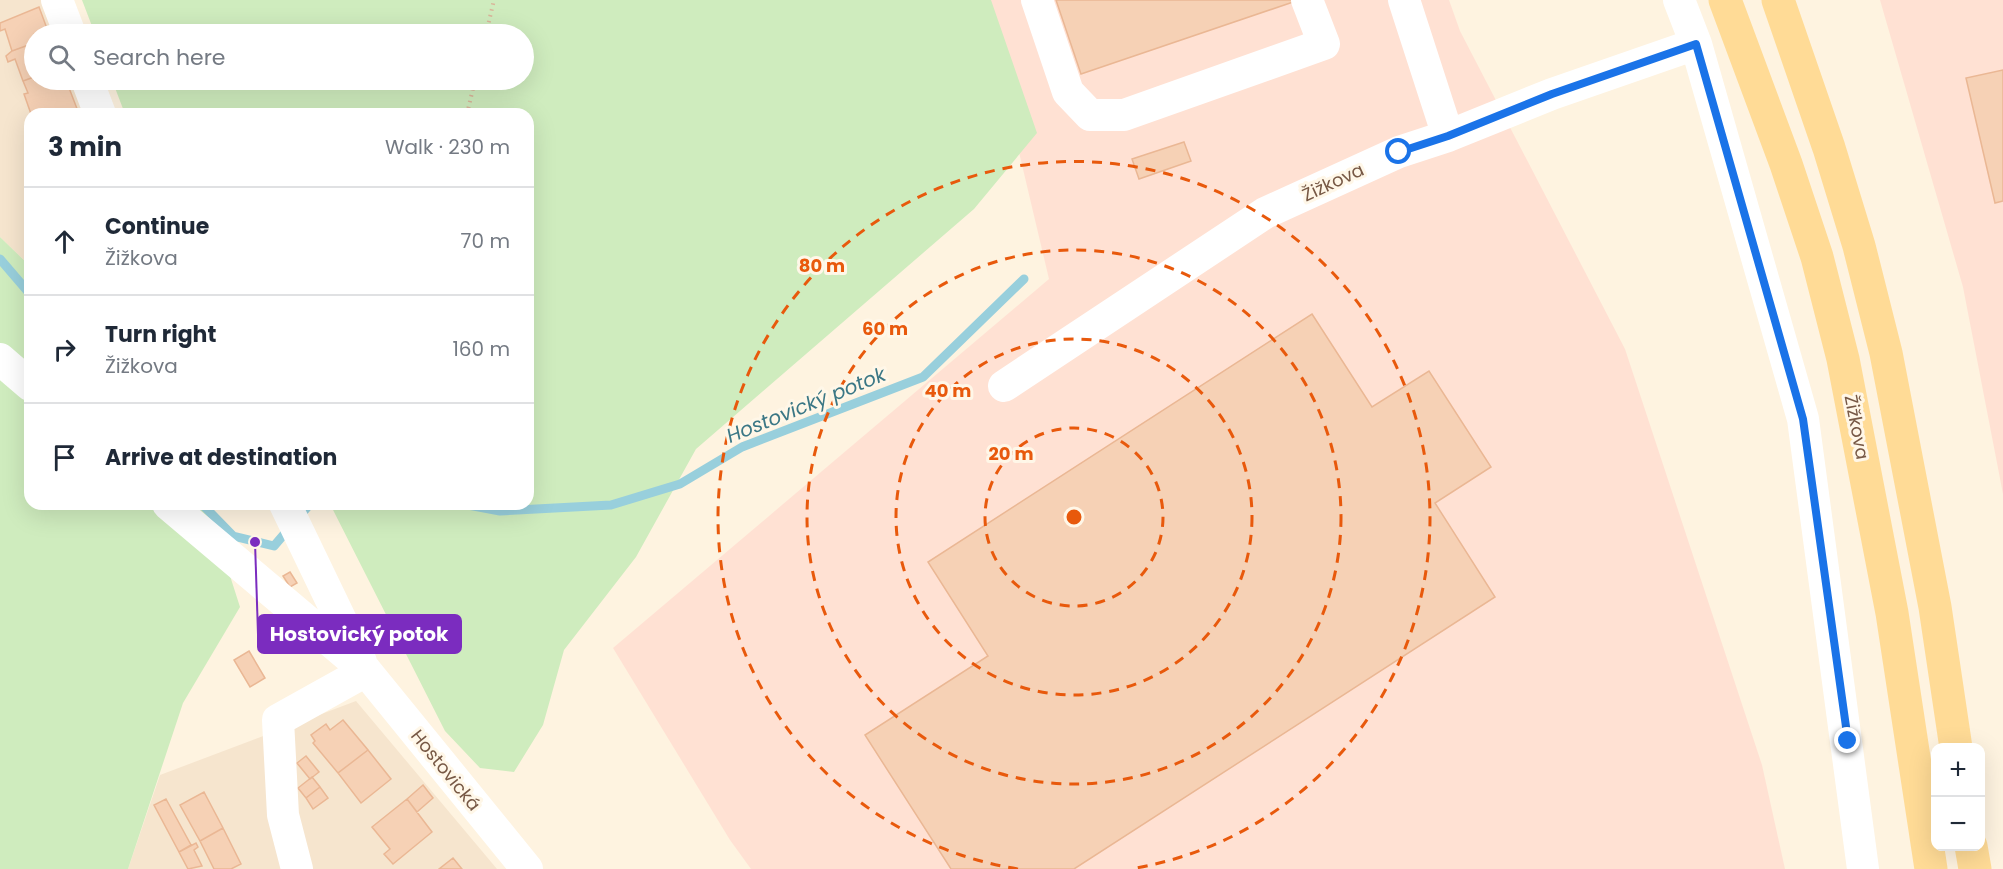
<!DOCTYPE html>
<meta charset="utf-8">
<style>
body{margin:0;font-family:Poppins,sans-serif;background:#f2f2f3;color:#1f2937}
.controls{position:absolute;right:18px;bottom:18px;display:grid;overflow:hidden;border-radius:12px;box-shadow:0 6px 24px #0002}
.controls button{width:54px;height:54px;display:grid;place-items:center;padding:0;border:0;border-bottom:2px solid #e0e1e3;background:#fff;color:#1f2937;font:30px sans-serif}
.stop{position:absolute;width:18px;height:18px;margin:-14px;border:4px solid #1a73e8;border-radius:50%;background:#fff}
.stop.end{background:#1a73e8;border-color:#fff;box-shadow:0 2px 6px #0008}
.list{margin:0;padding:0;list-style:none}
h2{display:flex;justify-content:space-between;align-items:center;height:78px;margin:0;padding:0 24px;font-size:26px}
h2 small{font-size:20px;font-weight:400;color:#747a83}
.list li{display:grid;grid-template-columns:39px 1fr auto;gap:18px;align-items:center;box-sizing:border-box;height:108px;padding:0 24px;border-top:2px solid #e0e1e3}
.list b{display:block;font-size:22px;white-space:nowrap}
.list p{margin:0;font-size:20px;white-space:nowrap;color:#747a83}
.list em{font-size:20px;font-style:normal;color:#747a83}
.icon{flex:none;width:33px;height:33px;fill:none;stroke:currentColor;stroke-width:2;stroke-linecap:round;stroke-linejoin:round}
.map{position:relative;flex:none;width:2003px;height:869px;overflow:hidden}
.search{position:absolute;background:#fff;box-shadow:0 6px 24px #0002;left:24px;top:24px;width:510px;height:66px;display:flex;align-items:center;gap:15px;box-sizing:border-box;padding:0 21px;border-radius:33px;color:#747a83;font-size:22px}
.panel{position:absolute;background:#fff;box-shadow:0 6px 24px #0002;left:24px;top:108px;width:510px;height:402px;border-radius:18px}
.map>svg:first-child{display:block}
.residential{fill:#f6e5ce}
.commercial{fill:#ffe1d3}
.green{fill:#cfecbe}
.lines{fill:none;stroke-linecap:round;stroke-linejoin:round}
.stream{stroke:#98cfdc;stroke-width:9}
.building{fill:#f6d1b5;stroke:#eab794;stroke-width:1.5}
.path{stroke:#dab499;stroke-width:4;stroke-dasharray:1.5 4.5;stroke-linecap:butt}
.minor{stroke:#fff;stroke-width:32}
.major{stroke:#ffdb96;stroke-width:33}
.route{stroke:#1a73e8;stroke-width:8}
.ring{fill:none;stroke:#e8590c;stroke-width:3;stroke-dasharray:10 8}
.labels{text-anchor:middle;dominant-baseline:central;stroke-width:6;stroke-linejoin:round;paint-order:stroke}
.street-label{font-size:18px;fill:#775845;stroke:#fff7e8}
.water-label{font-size:20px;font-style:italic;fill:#3b7785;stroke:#fff7e8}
.centre{fill:#e8590c;stroke:#fff7e8;stroke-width:3}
.ring-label{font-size:18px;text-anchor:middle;font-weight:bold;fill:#e8590c;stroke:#fff7e8;stroke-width:6;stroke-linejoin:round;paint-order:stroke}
.leader{fill:none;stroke:#7b2cbf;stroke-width:2}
.callout-dot{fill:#7b2cbf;stroke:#fff7e8;stroke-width:2}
.callout{fill:#7b2cbf;stroke:#7b2cbf;stroke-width:2}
.callout-label{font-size:20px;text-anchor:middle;font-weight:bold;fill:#fff}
</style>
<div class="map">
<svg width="2003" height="869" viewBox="0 0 2003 869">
<rect width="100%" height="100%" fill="#fef3e0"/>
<path class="residential" d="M 0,0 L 44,0 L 58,34 L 34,34 L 34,80 L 75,80 L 89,114 L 30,114 L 30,266 L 0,237 Z
M 356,701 L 497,869 L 128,869 L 160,775 Z"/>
<path class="commercial" d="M 983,0 L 1449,0 L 1460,31 L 1625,349 L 1762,765 L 1785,869 L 751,869 L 730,840 L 613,648 L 1049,279 Z
M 1880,0 L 2003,0 L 2003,494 L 1963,287 Z"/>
<path class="green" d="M 82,0 L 991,0 L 1037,133 L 974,209 L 696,449 L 636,557 L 564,650 L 543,725 L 514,772 L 480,768 L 445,731 L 330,504 L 528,504 L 528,114 L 125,114 L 112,80 L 524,80 L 524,34 L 95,34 Z
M 0,237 L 30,266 L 30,504 L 207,504 L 240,607 L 183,703 L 128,869 L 0,869 Z"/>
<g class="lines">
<path class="stream" d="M 0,259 L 30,294
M 202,504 L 233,536 L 274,546 L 310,504
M 463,504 L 500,511 L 611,505 L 680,484 L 742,447 L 923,377 L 1024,279"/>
</g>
<path class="building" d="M 1056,0 L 1299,0 L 1081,74 Z
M 39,7 L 49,34 L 34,34 L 34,43 L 12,51 L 5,29 L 0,31 L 0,23 Z
M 34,43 L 34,77 L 23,81 L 15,59 L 8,62 L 6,56 L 12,51 Z
M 2003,70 L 2003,201 L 1995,203 L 1966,78 Z
M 34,77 L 34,80 L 66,80 L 79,114 L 31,114 L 24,94 L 28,93 L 23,81 Z
M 1184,142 L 1191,161 L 1139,179 L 1132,159 Z
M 1312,314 L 1372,407 L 1429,371 L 1491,467 L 1435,503 L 1495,597 L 1074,869 L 951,869 L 865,735 L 988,656 L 928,562 Z
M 290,572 L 297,583 L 290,587 L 283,576 Z
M 249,651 L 265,678 L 250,687 L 234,660 Z
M 343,720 L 368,750 L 338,773 L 313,743 L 315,741 L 311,735 L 326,724 L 330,730 Z
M 368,750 L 391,779 L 361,803 L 338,773 Z
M 306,756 L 319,772 L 310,779 L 297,763 Z
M 312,777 L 320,787 L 306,798 L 298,788 Z
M 423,785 L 433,798 L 417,812 L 407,799 Z
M 320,787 L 328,798 L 313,809 L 306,798 Z
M 204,792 L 223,828 L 200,841 L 180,805 Z
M 166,799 L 191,845 L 179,852 L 154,805 Z
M 407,799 L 432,832 L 393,864 L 384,854 L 390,849 L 372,827 Z
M 223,828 L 241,864 L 231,869 L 214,869 L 200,841 Z
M 196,843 L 198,847 L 194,850 L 202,866 L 188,869 L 179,852 Z
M 453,858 L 462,869 L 439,869 Z"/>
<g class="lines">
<path class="path" d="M 486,34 L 494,0
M 467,114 L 475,80"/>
<path class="minor" d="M 57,0 L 70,34
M 1037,0 L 1068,92 L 1090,115 L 1124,115 L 1324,44 L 1307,0
M 1404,0 L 1448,136
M 1679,0 L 1696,44 L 1803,419 L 1863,869
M 87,80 L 100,114
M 0,359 L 30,385
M 1004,386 L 1265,213 L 1399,152 L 1448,136 L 1552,94 L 1696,44
M 168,504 L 366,671 L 527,869
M 285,504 L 361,662
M 297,869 L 283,815 L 278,720 L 366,671"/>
<path class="major" d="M 1725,0 L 1786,164 L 1817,257 L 1843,359 L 1892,613 L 1931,869
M 1778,0 L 1829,148 L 1859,246 L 1886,353 L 1935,607 L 1956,748
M 1971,846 L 1975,869"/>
</g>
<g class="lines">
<path class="route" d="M 1399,152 L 1448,136 L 1552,94 L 1696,44 L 1803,419 L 1848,741"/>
</g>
<g class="ring">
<circle cx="1074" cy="517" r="89"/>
<circle cx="1074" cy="517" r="178"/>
<circle cx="1074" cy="517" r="267"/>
<path d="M1018 869A356 356 0 1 1 1130 869"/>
</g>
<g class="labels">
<g class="street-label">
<text transform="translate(1333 182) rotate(-25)">Žižkova</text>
<text transform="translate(1857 427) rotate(79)">Žižkova</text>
<text transform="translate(446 770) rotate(51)">Hostovická</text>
</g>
<g class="water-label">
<text transform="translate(806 405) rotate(-22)">Hostovický potok</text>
</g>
</g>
<circle cx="1074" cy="517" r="9" class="centre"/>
<g class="ring-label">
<text x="822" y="272">80 m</text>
<text x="885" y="335">60 m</text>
<text x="948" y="397">40 m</text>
<text x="1011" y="460">20 m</text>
</g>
<path class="leader" d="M255 542L258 634"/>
<circle class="callout-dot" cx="255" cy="542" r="6"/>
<rect class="callout" x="258" y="615" width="203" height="38" rx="6"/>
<g class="callout-label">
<text x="359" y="641">Hostovický potok</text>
</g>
</svg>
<div class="controls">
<button>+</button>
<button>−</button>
</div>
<div class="stop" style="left:1399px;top:152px"></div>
<div class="stop end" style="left:1848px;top:741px"></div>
<div class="search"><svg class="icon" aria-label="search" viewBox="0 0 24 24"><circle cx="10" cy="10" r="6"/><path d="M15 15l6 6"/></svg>Search here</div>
<section class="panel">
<h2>3 min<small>Walk · 230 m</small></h2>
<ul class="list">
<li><svg class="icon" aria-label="ahead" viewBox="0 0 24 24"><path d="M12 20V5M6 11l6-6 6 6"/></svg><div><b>Continue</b><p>Žižkova</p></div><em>70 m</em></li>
<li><svg class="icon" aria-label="right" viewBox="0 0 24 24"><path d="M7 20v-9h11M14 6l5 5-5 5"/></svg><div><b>Turn right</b><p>Žižkova</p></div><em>160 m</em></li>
<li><svg class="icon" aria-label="arrive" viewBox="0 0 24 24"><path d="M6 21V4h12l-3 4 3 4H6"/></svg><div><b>Arrive at destination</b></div></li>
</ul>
</section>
</div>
